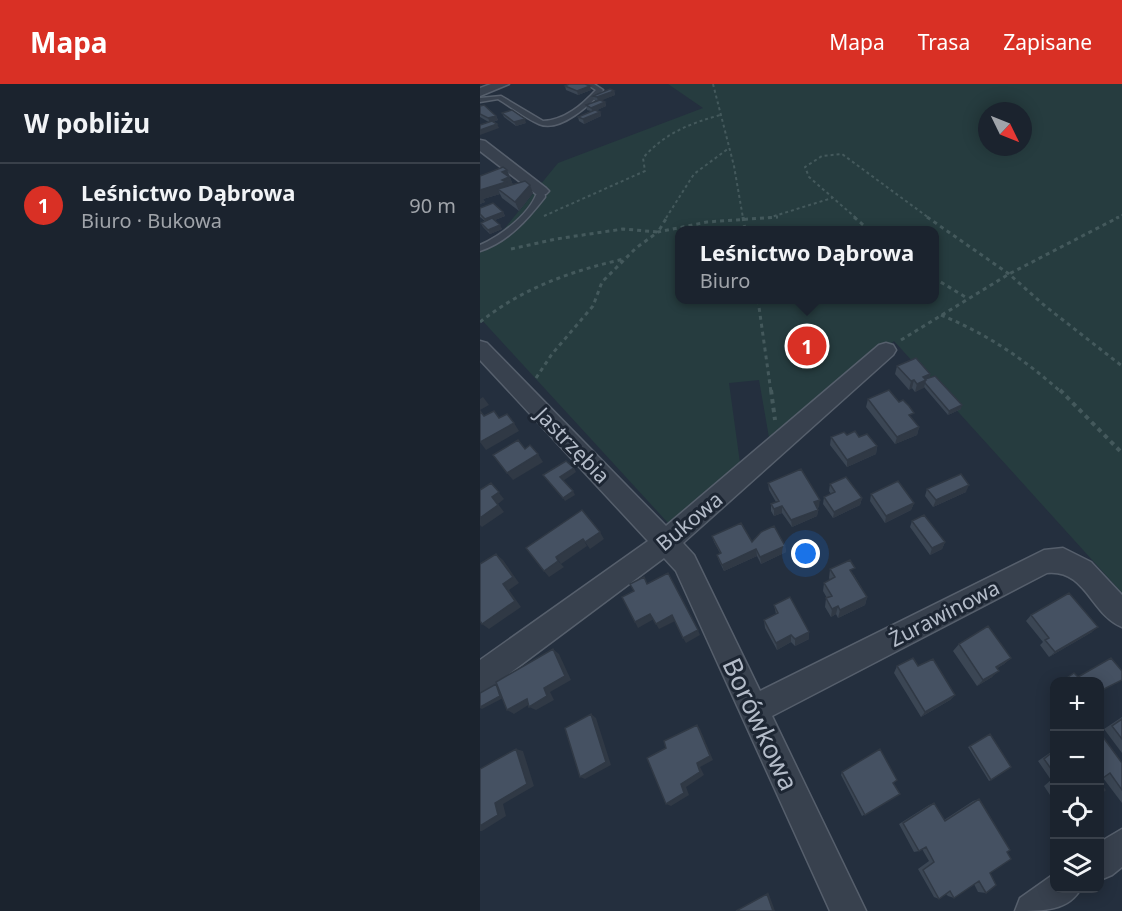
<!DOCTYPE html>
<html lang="pl">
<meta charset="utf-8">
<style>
body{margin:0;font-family:"Noto Sans",sans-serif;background:#242b36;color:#f1f3f6}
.controls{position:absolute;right:18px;bottom:18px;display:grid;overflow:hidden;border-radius:12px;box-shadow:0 3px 15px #0003}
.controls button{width:54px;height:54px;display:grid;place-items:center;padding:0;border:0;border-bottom:2px solid #39404a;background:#1b232e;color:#f1f3f6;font:30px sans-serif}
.compass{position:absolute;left:498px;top:18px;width:54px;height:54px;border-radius:50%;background:#1b232e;box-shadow:0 3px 15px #0003;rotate:133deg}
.you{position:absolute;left:326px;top:470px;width:21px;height:21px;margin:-15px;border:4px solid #fff;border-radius:50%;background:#1a73e8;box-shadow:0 0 0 9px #1a73e833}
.badge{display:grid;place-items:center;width:39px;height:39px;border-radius:50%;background:#d93025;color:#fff;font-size:20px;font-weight:700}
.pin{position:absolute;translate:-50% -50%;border:3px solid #fff;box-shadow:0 2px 6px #0006}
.popup{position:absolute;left:195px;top:142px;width:264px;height:78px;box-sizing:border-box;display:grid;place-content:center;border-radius:12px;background:#1b232e;filter:drop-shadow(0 2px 4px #0005);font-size:20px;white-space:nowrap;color:#a0a4aa}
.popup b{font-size:22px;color:#f1f3f6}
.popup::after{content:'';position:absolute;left:50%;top:100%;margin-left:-12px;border:12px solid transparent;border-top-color:#1b232e}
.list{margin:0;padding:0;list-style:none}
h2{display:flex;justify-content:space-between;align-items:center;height:78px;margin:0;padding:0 24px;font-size:26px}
h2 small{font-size:20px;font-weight:400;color:#a0a4aa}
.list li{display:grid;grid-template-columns:39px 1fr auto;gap:18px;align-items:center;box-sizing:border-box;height:84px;padding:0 24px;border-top:2px solid #39404a}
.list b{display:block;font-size:22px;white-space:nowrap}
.list p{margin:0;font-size:20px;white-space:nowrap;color:#a0a4aa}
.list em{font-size:20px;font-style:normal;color:#a0a4aa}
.icon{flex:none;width:33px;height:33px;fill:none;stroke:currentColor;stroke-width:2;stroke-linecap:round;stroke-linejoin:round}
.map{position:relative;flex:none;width:642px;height:827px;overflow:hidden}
header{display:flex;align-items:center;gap:36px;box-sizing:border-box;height:84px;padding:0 30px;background:#d93025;color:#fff}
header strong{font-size:28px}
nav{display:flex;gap:33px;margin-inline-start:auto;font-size:21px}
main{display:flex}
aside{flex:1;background:#1b232e}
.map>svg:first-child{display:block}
.green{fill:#263c3f;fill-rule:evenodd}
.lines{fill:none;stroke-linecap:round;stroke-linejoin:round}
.lane-casing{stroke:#565f6c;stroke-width:3}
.street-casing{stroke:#565f6c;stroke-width:3}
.path-far2{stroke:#44595c;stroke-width:2;stroke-dasharray:3 3;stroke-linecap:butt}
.path-far1{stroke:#44595c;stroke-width:3;stroke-dasharray:4 4;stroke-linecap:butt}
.path{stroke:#44595c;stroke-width:4;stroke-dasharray:4.5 4.5;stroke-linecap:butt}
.lane{fill:#38414e;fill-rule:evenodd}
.street{fill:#38414e;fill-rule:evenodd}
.wall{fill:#3b4654}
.shaded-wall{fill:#303945}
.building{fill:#455162;stroke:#303945;stroke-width:1.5}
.labels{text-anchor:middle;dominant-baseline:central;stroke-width:6;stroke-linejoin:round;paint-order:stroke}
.street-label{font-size:21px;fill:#b4bcc9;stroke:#1d2633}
.near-street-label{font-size:26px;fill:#b4bcc9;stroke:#1d2633}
</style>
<header>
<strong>Mapa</strong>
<nav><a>Mapa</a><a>Trasa</a><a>Zapisane</a></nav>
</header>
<main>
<aside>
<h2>W pobliżu<small></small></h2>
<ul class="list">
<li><span class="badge">1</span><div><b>Leśnictwo Dąbrowa</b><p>Biuro · Bukowa</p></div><em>90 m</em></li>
</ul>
</aside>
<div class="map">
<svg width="642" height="827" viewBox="0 0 642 827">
<rect width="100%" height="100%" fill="#242f3e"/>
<path class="green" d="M 188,0 L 642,0 L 642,509 L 414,257 L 291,365 L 279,296 L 249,299 L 260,379 L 189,440 L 0,234 L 0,162 L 16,155 L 78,79 L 223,24 ZM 507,27 L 543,27 L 543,63 L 507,63 ZM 200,146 L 454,146 L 454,216 L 200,216 Z"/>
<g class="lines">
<defs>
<path id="lane" d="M 106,0 L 114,0 L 123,6 C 111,20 80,49 59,40 C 45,34 31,23 18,15 L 0,18 L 0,14 L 21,12 L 63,37 C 85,36 102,21 116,6 Z
M 58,105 L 64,105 L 65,113 C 47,136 28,158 0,167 L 0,161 C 21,152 53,128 58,105 Z"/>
<path id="street" d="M 11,0 L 29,0 L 0,12 L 0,4 Z
M 0,56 L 5,57 L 66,104 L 69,107 L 66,110 L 56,110 L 0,67 Z
M 0,257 L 7,259 L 186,442 L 399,261 L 406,259 L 413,261 L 416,266 L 413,271 L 203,459 L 214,471 L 280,607 L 564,466 L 583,464 L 611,478 L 642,511 L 642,543 C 611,531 606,485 567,489 L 292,632 L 386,827 L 350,827 L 196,487 L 184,474 L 10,604 L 0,609 L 0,576 L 168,457 L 0,276 Z
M 642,745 L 642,783 L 632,791 L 620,796 L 620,758 Z
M 574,790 L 574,804 L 601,804 C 589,827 563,827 535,827 L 540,814 Z"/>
</defs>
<use href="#lane" class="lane-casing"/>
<use href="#street" class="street-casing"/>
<path class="path-far2" d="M 233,0 L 254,82 L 263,134
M 64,132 L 165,87 L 163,74 C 185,49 209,40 240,31
M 186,134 L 214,90 L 249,64
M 288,134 L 352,114
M 376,134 L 329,93 L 325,83 L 342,72 L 362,70 L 449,134
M 636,134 L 642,131"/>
<path class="path-far1" d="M 263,133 L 265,146
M 374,133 L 389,146
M 447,133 L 529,190 L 565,222 L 642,282
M 31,165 L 76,155 L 143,145 L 178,148 L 187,133
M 454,194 L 487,214
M 278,216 L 291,308
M 461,231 C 507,250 544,275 581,308
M 0,238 C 43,204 91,187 144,175
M 421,256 L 529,190 L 639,133
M 56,294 L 72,270 L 113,222 L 122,198 L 156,164 L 178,148 L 227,138 L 298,133"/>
<path class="path" d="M 291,306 L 295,336
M 580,306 L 642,369"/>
<use href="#lane" class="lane"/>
<use href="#street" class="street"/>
</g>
<path class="wall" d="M 85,2 L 110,2 L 111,6 L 98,11 L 86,6 Z
M 134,7 L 135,11 L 121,16 L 125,18 L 126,22 L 117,26 L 120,28 L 121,32 L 104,40 L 99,37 L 98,33 L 111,27 L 107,26 L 106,21 L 117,17 L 114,16 L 113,12 Z
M 0,22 L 16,32 L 18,36 L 13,38 L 19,44 L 0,33 Z
M 22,29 L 46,39 L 36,42 L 24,33 Z
M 27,86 L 33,101 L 53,109 L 39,127 L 22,114 L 20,110 L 3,115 L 5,118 L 0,120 L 0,92 Z
M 0,124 L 23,128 L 25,132 L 15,136 L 22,145 L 10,150 L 3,143 L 1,139 L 5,137 L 0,133 Z
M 342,254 L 347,261 L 345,263 L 345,268 L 339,272 L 335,270 L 327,276 L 308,263 L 308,259 Z
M 417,282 L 450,290 L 449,294 L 481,325 L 468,331 L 444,303 L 435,308 L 432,304 L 429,306 L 415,290 Z
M 388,315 L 432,335 L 439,343 L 437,351 L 415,360 L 386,323 Z
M 367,351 L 379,353 L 397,362 L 396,370 L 367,383 L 350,361 L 351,353 Z
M 288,399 L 339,423 L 337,424 L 338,426 L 337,432 L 312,443 L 302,429 L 294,432 L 291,427 L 291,420 L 296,418 L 289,406 Z
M 350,400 L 382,414 L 380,421 L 353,434 L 343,420 L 344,413 L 351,410 L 349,407 Z
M 447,405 L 486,408 L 453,423 L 445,412 Z
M 391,410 L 434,419 L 431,426 L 405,439 L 390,417 Z
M 432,437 L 465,458 L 462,465 L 450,471 L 430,443 Z
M 232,452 L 272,458 L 305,462 L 306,468 L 281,480 L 277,472 L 244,487 L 239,477 L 237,471 L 240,469 L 234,458 Z
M 350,485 L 374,491 L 387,513 L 385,521 L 358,534 L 356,530 L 351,533 L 345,523 L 346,514 L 347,514 L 343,507 L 344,499 L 350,496 L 349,494 Z
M 294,521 L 329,555 L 315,562 L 311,558 L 297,566 L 285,544 L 284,536 L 296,530 Z
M 551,531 L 612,548 L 569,573 L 560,561 L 563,558 L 546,537 Z
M 479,560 L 531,574 L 524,580 L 517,584 L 512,593 L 497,602 L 473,567 Z
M 417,582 L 438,582 L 475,611 L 470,616 L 441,633 L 414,589 Z
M 642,633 L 642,669 L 624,645 Z
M 510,650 L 511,696 L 509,697 L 488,663 Z
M 574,666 L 574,717 L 564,702 L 571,696 L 558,677 Z
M 642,679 L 642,719 L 623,694 Z
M 362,688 L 417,696 L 413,699 L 420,710 L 382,732 L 361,691 Z
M 499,715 L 527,768 L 510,789 L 506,809 L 498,808 L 494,800 L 474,814 L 468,812 L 466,810 L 459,815 L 454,813 L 438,785 L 449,777 L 442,765 L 439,767 L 434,768 L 419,740 L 449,721 L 454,719 L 464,736 L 493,717 Z"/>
<path class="shaded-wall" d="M 110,2 L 111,6 L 98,11 L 97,7 Z
M 134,7 L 135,11 L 118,18 L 117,13 Z
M 125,18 L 126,22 L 113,28 L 111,24 Z
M 120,28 L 121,32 L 104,40 L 103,35 Z
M 16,32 L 18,36 L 10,39 L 8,34 Z
M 45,35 L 46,39 L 36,42 L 34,38 Z
M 17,40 L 19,44 L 0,51 L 0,46 Z
M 27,86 L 33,101 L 18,105 L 20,110 L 3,115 L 5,118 L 0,120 L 0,106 L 22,96 L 22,88 Z
M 50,101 L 53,109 L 39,127 L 35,118 Z
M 23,128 L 25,132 L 7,139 L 5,135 Z
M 20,141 L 22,145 L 10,150 L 8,146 Z
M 347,257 L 347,261 L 342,265 L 342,261 Z
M 345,264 L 345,268 L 339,272 L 339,268 Z
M 335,266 L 335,270 L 327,276 L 328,272 Z
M 450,290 L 448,298 L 445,299 L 444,304 L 435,308 L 437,300 L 443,293 Z
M 434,296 L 432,304 L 429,306 L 431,297 Z
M 3,313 L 9,321 L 0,326 L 0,315 Z
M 482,321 L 481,325 L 468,331 L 469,327 Z
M 34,339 L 39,347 L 6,366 L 0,358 Z
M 439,343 L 437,351 L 415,360 L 417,353 Z
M 397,362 L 396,370 L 367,383 L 367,376 Z
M 58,370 L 63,378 L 33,396 L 27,389 Z
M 94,384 L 96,388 L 83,397 L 80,393 Z
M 11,399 L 24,415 L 18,420 L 24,428 L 2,443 L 0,441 L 0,434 L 12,413 Z
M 489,401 L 486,408 L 453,423 L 456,416 Z
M 93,407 L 95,411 L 85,417 L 83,414 Z
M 382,414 L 380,421 L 353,434 L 354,428 Z
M 340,416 L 339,423 L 333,425 L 334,418 Z
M 434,419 L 431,426 L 405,439 L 406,432 Z
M 302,422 L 302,429 L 294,432 L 294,425 Z
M 338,426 L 337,432 L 312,443 L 311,436 Z
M 120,448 L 124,455 L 110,465 L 105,458 Z
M 103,455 L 107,462 L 81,480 L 76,473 Z
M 465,458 L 462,465 L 450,471 L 452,464 Z
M 305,462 L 306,468 L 281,480 L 280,473 Z
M 276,465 L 277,472 L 244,487 L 242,481 Z
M 16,470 L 23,476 L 39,499 L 29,506 L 41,523 L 9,545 L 2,540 L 23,500 Z
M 78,477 L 84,483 L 69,493 L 64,487 Z
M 387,513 L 385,521 L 358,534 L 360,526 Z
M 358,522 L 356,530 L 351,533 L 352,525 Z
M 170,530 L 174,535 L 158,544 L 155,538 Z
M 192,531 L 195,537 L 179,545 L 176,540 Z
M 618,543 L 612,548 L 569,573 L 575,568 Z
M 218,546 L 220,551 L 206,559 L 203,554 Z
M 329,548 L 329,555 L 315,562 L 315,555 Z
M 311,551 L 311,558 L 297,566 L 296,559 Z
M 73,565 L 79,570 L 91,596 L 70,608 L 74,616 L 56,626 L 49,623 Z
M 531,574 L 524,580 L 510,589 L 516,583 Z
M 519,587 L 512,593 L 497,602 L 503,596 Z
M 16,600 L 20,603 L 23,614 L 2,625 L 0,624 L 0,623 Z
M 475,611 L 470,616 L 441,633 L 445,628 Z
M 47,615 L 53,618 L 34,630 L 27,626 Z
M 111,630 L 116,634 L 131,681 L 105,695 L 100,693 Z
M 217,641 L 220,645 L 233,676 L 220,683 L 224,691 L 206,703 L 209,711 L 191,722 L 186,720 L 217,679 Z
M 36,665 L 43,667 L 54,702 L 23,720 L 26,732 L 2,747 L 0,747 L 0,742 L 15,719 Z
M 288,808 L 295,827 L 293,827 L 287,810 Z"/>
<path class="building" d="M 89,0 L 105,0 L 110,2 L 97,7 L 85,2 Z
M 130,5 L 134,7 L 117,13 L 113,12 Z
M 120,16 L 125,18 L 111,24 L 106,21 Z
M 4,21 L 16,32 L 8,34 L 0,30 L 0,22 Z
M 32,26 L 45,35 L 34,38 L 22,29 Z
M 115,26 L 120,28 L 103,35 L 98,33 Z
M 12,37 L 17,40 L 0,46 L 0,41 Z
M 23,83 L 27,86 L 22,88 L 29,93 L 22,96 L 26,98 L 0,106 L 0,92 Z
M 45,97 L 50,101 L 35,118 L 18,105 Z
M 13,119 L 23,128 L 5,135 L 0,130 L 0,124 Z
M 12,134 L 20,141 L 8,146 L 1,139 Z
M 327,245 L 333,249 L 338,247 L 342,250 L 341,253 L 347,257 L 342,261 L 345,264 L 339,268 L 335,266 L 328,272 L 308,259 Z
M 436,274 L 450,290 L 443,293 L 446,296 L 437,300 L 434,296 L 431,297 L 417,282 Z
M 455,292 L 482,321 L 469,327 L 445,299 L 445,295 Z
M 409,306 L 419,318 L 423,316 L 429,322 L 434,329 L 429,331 L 439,343 L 417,353 L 388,315 Z
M 0,327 L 4,332 L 14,327 L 19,334 L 27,330 L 34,339 L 0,358 Z
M 375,347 L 379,353 L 387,350 L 397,362 L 367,376 L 351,353 L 364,348 L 367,351 Z
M 38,356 L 45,365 L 50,361 L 58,370 L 27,389 L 13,371 Z
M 86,377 L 94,384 L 80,393 L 93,407 L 83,414 L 63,391 Z
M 321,385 L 340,416 L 334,418 L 338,426 L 311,436 L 302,422 L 294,425 L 291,420 L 299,417 L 288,399 Z
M 481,390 L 489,401 L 456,416 L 447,405 Z
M 366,393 L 382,414 L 354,428 L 344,413 L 355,408 L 350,400 Z
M 418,397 L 434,419 L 406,432 L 391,410 Z
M 11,399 L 19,408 L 12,413 L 18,421 L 0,434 L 0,406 Z
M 102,426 L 120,448 L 105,458 L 103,455 L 89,464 L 76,473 L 78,477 L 64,487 L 46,464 Z
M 444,431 L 465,458 L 452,464 L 432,437 Z
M 261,439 L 272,458 L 281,448 L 294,442 L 305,462 L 280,473 L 276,465 L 242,481 L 237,471 L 241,469 L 232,452 Z
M 16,470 L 33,493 L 23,500 L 35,517 L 2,540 L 0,537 L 0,480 Z
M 370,476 L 375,484 L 370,486 L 387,513 L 360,526 L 358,522 L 352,525 L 346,514 L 352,512 L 344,499 L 355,493 L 350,485 Z
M 188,489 L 218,546 L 203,554 L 192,531 L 176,540 L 170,530 L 155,538 L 142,513 L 154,507 L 150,500 L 164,493 L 167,500 Z
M 589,509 L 618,543 L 575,568 L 565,556 L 569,554 L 551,531 Z
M 310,513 L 329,548 L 315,555 L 311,551 L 296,559 L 284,536 L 298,529 L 294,521 Z
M 508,542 L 531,574 L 516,583 L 519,587 L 503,596 L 479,560 Z
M 73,565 L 85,592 L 64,604 L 67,612 L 49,623 L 47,615 L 27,626 L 16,598 Z
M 433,574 L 438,582 L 453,575 L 475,611 L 445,628 L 417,582 Z
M 631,574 L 642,587 L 642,596 L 620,607 L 620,597 L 585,597 L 584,596 L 594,589 L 598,593 Z
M 16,600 L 20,612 L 0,623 L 0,609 Z
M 111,630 L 126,678 L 100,693 L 85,644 Z
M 642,635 L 642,655 L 632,642 Z
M 217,641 L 230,672 L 217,679 L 220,688 L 201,700 L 204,709 L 186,720 L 167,674 L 186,664 L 184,657 Z
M 620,649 L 642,679 L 642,706 L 630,689 L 620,696 Z
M 510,650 L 531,683 L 511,696 L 490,662 Z
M 36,665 L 47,700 L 15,719 L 18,731 L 0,742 L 0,685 Z
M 400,665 L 417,696 L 413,699 L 420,710 L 385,731 L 362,688 Z
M 574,667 L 574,689 L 564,675 Z
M 574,697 L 574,705 L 571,700 Z
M 620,699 L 625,706 L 620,710 Z
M 499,715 L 530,766 L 527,768 L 531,775 L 510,789 L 516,801 L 506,809 L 499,797 L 474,814 L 470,807 L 459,815 L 443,786 L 454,778 L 446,763 L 439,767 L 423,739 L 454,719 L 465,737 Z
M 287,810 L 293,827 L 256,827 Z"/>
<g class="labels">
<g class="street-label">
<text transform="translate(93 361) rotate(46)">Jastrzębia</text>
<text transform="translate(209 437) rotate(-40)">Bukowa</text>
<text transform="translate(464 529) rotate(-27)">Żurawinowa</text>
</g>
<g class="near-street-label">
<text transform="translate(281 640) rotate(65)">Borówkowa</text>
</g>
</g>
</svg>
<div class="controls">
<button>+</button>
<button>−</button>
<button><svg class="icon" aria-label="locate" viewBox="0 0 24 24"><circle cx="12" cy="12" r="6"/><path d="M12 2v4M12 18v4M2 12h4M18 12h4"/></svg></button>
<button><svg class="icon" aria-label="layers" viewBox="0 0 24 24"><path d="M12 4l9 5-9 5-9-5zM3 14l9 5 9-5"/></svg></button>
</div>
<svg class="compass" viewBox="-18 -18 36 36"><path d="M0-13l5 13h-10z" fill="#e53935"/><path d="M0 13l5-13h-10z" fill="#a0a4aa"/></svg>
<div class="you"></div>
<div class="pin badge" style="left:327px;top:262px">1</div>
<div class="popup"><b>Leśnictwo Dąbrowa</b>Biuro</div>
</div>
</main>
